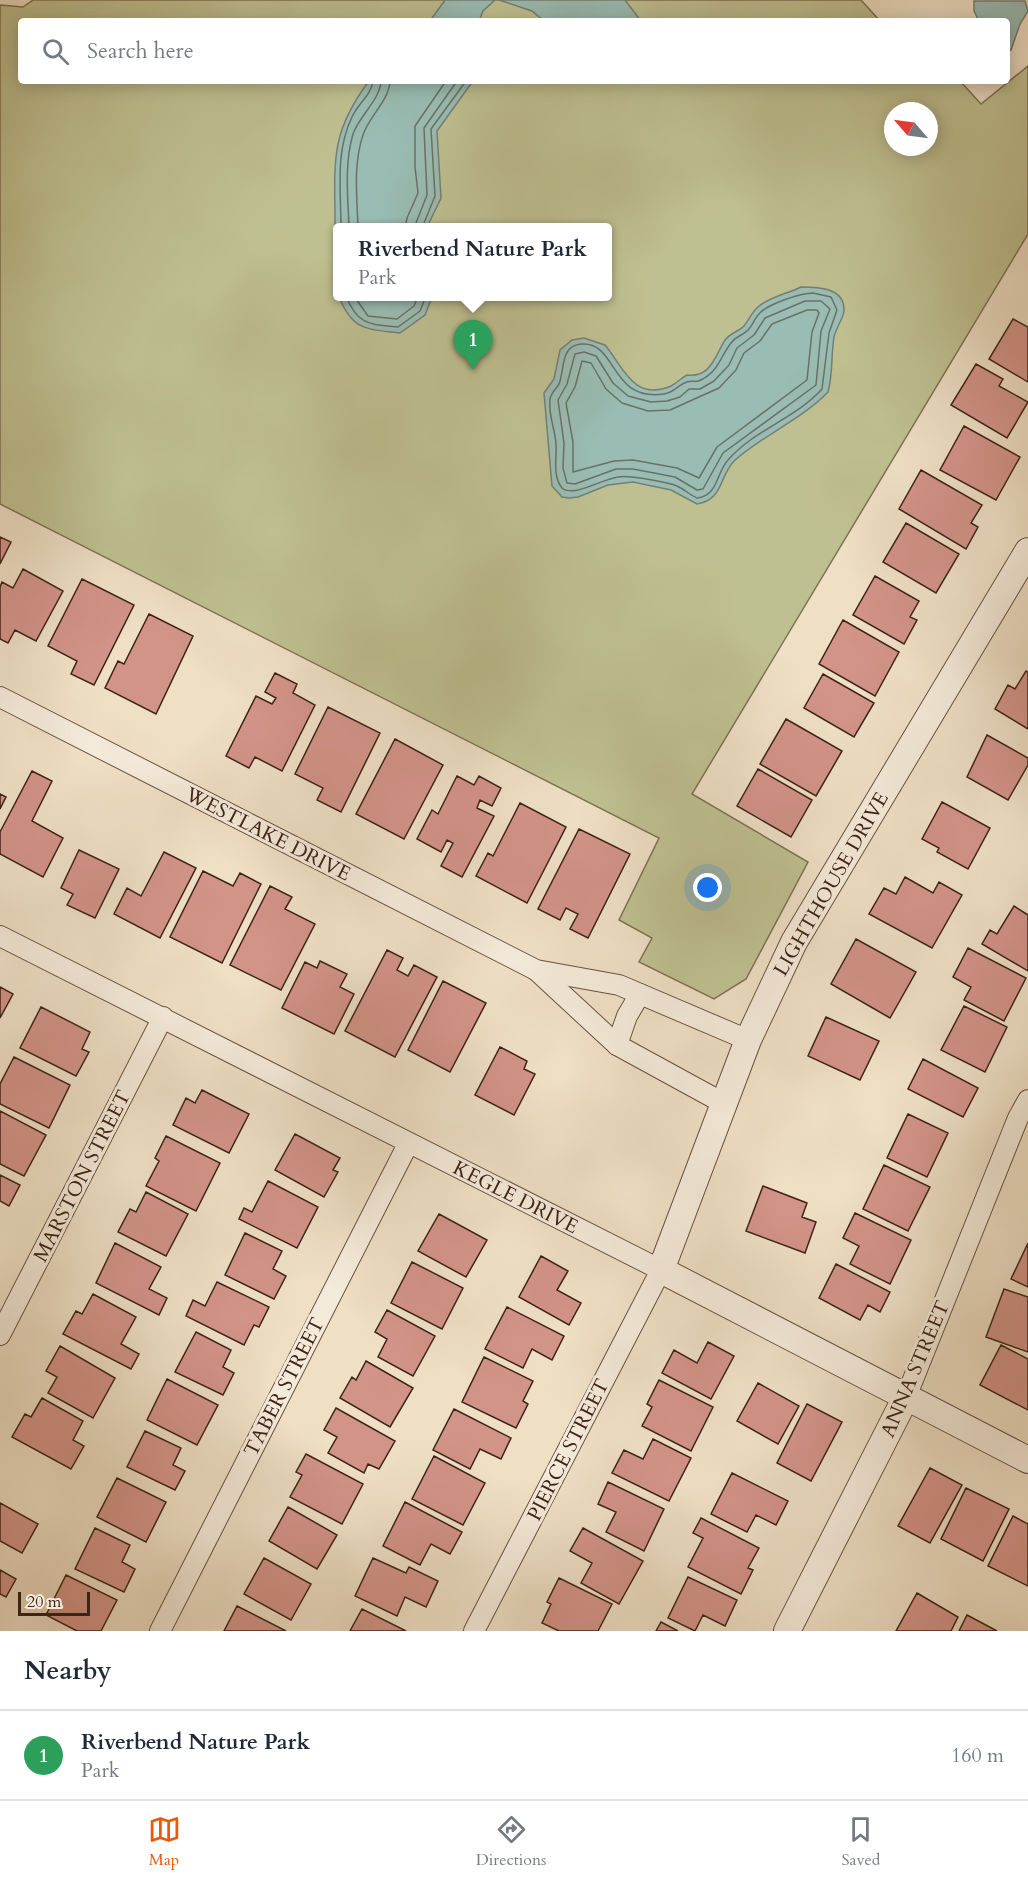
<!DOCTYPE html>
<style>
body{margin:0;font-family:Cardo,serif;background:#f6f6f7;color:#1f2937}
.compass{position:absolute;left:884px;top:102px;width:54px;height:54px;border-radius:50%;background:#fff;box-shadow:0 3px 15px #0003;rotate:298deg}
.scale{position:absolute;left:18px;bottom:15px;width:72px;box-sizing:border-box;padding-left:6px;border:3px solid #3e2317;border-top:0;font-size:16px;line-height:21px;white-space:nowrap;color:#3e2317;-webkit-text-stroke:4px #f4ead9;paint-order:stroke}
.you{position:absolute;left:708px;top:888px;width:21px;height:21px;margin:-15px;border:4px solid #fff;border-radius:50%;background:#1a73e8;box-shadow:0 0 0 9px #1a73e833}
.badge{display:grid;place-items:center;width:39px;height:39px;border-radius:50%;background:#ea580c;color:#fff;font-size:20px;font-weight:700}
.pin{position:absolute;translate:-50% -50px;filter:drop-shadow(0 2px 3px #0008)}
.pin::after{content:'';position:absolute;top:32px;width:21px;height:18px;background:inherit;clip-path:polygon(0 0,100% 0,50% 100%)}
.popup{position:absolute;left:333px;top:223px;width:279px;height:78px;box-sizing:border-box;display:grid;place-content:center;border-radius:6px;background:#fff;filter:drop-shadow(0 2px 4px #0005);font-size:20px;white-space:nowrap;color:#747a83}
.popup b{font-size:22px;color:#1f2937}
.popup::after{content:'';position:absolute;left:50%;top:100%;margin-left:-12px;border:12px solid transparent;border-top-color:#fff}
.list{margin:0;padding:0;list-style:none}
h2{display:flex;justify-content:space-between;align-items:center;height:78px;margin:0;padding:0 24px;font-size:26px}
h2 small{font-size:20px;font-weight:400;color:#747a83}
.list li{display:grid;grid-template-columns:39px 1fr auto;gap:18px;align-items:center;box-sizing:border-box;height:90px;padding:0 24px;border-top:2px solid #e0e1e3}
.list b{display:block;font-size:22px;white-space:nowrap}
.list p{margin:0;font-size:20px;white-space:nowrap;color:#747a83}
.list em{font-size:20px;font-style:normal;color:#747a83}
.icon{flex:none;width:33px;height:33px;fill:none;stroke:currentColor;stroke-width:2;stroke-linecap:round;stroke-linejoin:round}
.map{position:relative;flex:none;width:1028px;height:1631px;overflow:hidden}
.search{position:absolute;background:#fff;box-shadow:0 3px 15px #0003;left:18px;right:18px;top:18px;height:66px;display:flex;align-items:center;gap:15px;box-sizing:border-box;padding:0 21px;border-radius:6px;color:#747a83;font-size:22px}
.sheet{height:168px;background:#fff}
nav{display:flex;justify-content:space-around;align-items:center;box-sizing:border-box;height:84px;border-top:2px solid #e0e1e3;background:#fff;font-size:16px;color:#747a83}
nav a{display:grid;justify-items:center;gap:3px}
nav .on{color:#ea580c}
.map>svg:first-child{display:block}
.green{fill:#bfc091;stroke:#7e7254;stroke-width:1.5;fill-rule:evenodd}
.water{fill:#99bdb4;stroke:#757f75;stroke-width:1.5}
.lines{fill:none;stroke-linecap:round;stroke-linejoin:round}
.shore{stroke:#6c7066;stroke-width:1.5}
.building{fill:#d29388;stroke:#3e2317;stroke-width:1.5}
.minor-casing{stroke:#6a5242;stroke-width:22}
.tertiary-casing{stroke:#6a5242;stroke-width:28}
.minor{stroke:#f4ead9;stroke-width:20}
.tertiary{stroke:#f4ead9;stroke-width:26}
.labels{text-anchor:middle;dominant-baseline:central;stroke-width:6;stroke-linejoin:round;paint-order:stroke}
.street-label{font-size:20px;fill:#3e2317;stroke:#f4ead9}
</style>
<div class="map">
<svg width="1028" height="1631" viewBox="0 0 1028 1631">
<rect width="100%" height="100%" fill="#eedfc5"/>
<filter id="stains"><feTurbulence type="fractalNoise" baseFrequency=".00333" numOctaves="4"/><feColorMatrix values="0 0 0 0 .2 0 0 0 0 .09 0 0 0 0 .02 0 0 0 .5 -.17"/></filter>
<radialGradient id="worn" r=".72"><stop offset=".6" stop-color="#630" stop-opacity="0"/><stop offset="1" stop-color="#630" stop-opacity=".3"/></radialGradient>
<path class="green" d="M 33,0 L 861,0 L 880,21 L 21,21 L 21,81 L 960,81 L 981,104 L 1028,66 L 1028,234 L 692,794 L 808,862 L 746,979 L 714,999 L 639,962 L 652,938 L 619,920 L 659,838 L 0,504 L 0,5 L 23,7 ZM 893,111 L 929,111 L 929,147 L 893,147 ZM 338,228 L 608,228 L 608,296 L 338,296 Z"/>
<path class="water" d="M 445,0 L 495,0 L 483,11 L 479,21 L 430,21 Z
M 499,0 L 625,0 L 641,21 L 544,21 L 532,11 Z
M 974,1 L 1025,1 L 1028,11 L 1020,24 L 1011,50 L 1007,51 L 1007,21 L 979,21 L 974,11 Z
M 369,81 L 473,81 L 437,131 L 441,198 L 427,227 L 338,228 L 338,269 C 334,251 335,232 335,213 C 334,156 333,129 369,81 Z
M 801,287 C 817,287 845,287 844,311 C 843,319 836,328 834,337 C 831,355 833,374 828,392 C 801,420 763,435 734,461 C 719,477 723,500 697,504 L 671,490 L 633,482 L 608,485 L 578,497 L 569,498 L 562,497 L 552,486 L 544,393 L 554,379 L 560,350 L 572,340 L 584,338 L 605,345 C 623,366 633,402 671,386 C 677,383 681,378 687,375 C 711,378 715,356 725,340 C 730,333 738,332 744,326 C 749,320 752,312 758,307 C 769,297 787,294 801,287 Z
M 339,297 L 340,296 L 432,297 L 425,315 L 400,333 C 366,329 353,331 339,297 Z"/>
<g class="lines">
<path class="shore" d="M 341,228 C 341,190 335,152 352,117 C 357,105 372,94 373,81
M 349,228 C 348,196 344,165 353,134 C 359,116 380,100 381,81
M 358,228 C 357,196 353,165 363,135 C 369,116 389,101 390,81
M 405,228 L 407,218 L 418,193 L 415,167 L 415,126 L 446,81
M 414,228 L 427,195 L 424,128 L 457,81
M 422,228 L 435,196 L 431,129 L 466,81
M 813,293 L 831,297 L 837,310 L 829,333 L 822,389 C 796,418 754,430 728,460 C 716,473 718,496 697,498 C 690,495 684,489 677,486 C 667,482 629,475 618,477 C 602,479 573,498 562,488 C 552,475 557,459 556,444 C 555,428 548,415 550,399 C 551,393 556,389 559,384 C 565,369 560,346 581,344 C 618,341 609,402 664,394 C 674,393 679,384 687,382 C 692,380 696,383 701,380 C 719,371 720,357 731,343 C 736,336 744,335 749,329 C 753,324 755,318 759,314 C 767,304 801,293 813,293 Z
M 346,296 C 358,326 370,324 398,327 L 420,311 L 426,296
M 354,296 L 368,316 L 397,319 L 414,306 L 418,296
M 805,301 L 821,301 L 830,309 L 821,331 L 816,385 L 723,453 L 703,489 L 697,490 L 675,477 L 633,469 L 616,469 L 575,484 L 567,483 L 563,468 L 564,443 L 558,400 L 567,384 L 575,354 L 584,352 L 596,356 L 613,383 L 628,396 L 651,402 L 667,401 L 680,397 L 689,389 L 700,389 L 714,381 L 729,365 L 737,348 L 754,335 L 765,318 Z
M 807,310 L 817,310 L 819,313 L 812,332 L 807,380 L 717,447 L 699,478 L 677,468 L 633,460 L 614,461 L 573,472 L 573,442 L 566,403 L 575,387 L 582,361 L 591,363 L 606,389 L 622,403 L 648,411 L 670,410 L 719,388 L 736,370 L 744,353 L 760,341 L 772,324 Z"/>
</g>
<path class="building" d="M 1013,319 L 1028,327 L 1028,382 L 989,359 Z
M 976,364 L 1003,379 L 999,386 L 1028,402 L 1007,438 L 951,405 Z
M 964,426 L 1020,457 L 996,500 L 940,470 Z
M 921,470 L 982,505 L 971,523 L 978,527 L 966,549 L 899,509 Z
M 906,523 L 959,554 L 936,593 L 883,562 Z
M 0,537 L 11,542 L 0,564 Z
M 23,569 L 63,591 L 36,641 L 15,630 L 8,643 L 0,639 L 0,587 L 2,582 L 13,588 Z
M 875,576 L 919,601 L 910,617 L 917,620 L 904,644 L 853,615 Z
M 82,579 L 134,605 L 94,685 L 71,674 L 77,661 L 48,646 Z
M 149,614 L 193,636 L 156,714 L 105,688 L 118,661 L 124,664 Z
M 843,620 L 899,652 L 875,696 L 819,664 Z
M 1026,671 L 1028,672 L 1028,729 L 995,709 L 1008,685 L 1015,689 Z
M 275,673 L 297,684 L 293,693 L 315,705 L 282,771 L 255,757 L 249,768 L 226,756 L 256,696 L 272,704 L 276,698 L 265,692 Z
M 823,674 L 874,703 L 854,737 L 804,708 Z
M 328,707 L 380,733 L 341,812 L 317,800 L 323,788 L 295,774 Z
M 786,719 L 842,751 L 816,796 L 760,764 Z
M 987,735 L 1028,758 L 1028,765 L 1008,800 L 967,777 Z
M 395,739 L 443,765 L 404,839 L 356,814 Z
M 758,769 L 812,800 L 791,837 L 737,806 Z
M 32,771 L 52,781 L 32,821 L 63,838 L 43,877 L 0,854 L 0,832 Z
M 457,776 L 474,785 L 479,776 L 501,788 L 492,806 L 480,800 L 477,808 L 494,816 L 462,877 L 441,866 L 453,843 L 447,840 L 441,852 L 417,839 L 432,810 L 438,814 Z
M 0,794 L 6,797 L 0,809 Z
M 942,802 L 990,828 L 968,869 L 937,852 L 939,848 L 922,839 Z
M 520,803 L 566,827 L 527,903 L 476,876 L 488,853 L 493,856 Z
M 579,829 L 630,854 L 588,938 L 570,929 L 578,914 L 566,908 L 560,920 L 538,909 Z
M 79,850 L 119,869 L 95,918 L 67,905 L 73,894 L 61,888 Z
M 164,852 L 196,868 L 160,938 L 114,914 L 127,888 L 141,896 Z
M 203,871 L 233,886 L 240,873 L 261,884 L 222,963 L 170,937 Z
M 905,877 L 933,893 L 939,882 L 962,895 L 932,948 L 869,914 L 884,888 L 896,894 Z
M 270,886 L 292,897 L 285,909 L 315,924 L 281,990 L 230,965 Z
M 1014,906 L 1028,915 L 1028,971 L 982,944 L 990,930 L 997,934 Z
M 856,939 L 916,972 L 890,1018 L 831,984 Z
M 968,948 L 1026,978 L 1004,1021 L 964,1000 L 971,987 L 953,977 Z
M 387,950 L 403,958 L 397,970 L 408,976 L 414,965 L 437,977 L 395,1057 L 345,1031 Z
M 320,961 L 347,974 L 340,987 L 354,994 L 334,1034 L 282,1008 L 305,962 L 317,968 Z
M 443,981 L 486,1003 L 450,1072 L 408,1050 Z
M 0,987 L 13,994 L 0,1018 Z
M 964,1006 L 1007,1027 L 985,1072 L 941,1050 Z
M 41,1007 L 90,1032 L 82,1049 L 89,1052 L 76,1076 L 20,1048 Z
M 826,1017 L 879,1041 L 860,1080 L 808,1056 Z
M 500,1047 L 527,1061 L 524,1069 L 535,1074 L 514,1115 L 475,1095 Z
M 14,1057 L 70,1085 L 49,1128 L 0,1104 L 0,1084 Z
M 923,1059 L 978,1088 L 963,1117 L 908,1089 Z
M 202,1090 L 249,1114 L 229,1153 L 173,1125 L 186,1098 L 195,1103 Z
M 0,1111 L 46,1135 L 24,1176 L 0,1164 Z
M 908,1114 L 948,1133 L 927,1177 L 887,1158 Z
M 295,1134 L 340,1158 L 333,1170 L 338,1172 L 324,1197 L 275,1170 Z
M 166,1136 L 220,1163 L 196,1211 L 146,1186 L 159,1161 L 155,1158 Z
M 884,1165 L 930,1187 L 908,1231 L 863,1209 Z
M 0,1175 L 20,1185 L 9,1206 L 0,1201 Z
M 268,1181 L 318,1207 L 297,1248 L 239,1219 L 244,1208 L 252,1212 Z
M 763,1186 L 807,1203 L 802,1217 L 816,1222 L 805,1253 L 746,1231 Z
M 146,1192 L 188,1214 L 166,1256 L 118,1232 L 130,1209 L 136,1212 Z
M 855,1213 L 911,1240 L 890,1284 L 850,1264 L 859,1246 L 843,1238 Z
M 439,1214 L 487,1240 L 466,1277 L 418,1251 Z
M 245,1233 L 282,1251 L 273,1269 L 286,1276 L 274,1299 L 225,1275 Z
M 115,1243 L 161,1267 L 149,1289 L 167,1298 L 159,1315 L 96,1283 Z
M 1028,1243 L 1028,1287 L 1011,1279 Z
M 541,1256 L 568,1271 L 557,1290 L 581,1303 L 569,1325 L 519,1297 Z
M 412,1262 L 463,1288 L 442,1329 L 391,1303 Z
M 836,1264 L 890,1292 L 880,1312 L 868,1305 L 860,1320 L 819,1298 Z
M 217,1282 L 269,1307 L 259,1327 L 254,1325 L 244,1345 L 186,1316 L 193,1300 L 205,1306 Z
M 1004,1289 L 1028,1297 L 1028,1352 L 986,1337 Z
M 93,1294 L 136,1317 L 121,1344 L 139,1354 L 131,1369 L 63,1334 L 76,1311 L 82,1314 Z
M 507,1307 L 564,1336 L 552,1360 L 532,1349 L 523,1368 L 485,1349 Z
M 387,1310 L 435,1336 L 413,1376 L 378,1357 L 387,1339 L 375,1332 Z
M 196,1332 L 231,1350 L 223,1367 L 234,1373 L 223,1395 L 175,1372 Z
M 708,1342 L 734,1356 L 711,1399 L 662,1373 L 674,1350 L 697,1363 Z
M 1001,1345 L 1028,1359 L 1028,1410 L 980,1385 Z
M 60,1346 L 115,1378 L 93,1418 L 48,1393 L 57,1377 L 46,1371 Z
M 484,1357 L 533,1381 L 523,1401 L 528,1404 L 516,1428 L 462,1402 Z
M 366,1361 L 413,1388 L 390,1427 L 340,1398 L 352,1377 L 356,1380 Z
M 167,1379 L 218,1405 L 197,1445 L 147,1420 Z
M 659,1380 L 713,1407 L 691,1451 L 642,1426 L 652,1407 L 647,1404 Z
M 758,1383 L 799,1406 L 778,1444 L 737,1421 Z
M 42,1398 L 83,1421 L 73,1440 L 84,1446 L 71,1469 L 12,1437 L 25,1414 L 31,1417 Z
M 807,1404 L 842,1422 L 811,1481 L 777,1463 Z
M 336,1408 L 395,1441 L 379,1469 L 368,1464 L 364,1473 L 328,1453 L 337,1437 L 324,1430 Z
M 454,1409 L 511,1438 L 501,1459 L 480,1449 L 470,1469 L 433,1450 Z
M 145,1431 L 181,1448 L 173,1465 L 185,1471 L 175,1490 L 127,1467 Z
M 653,1439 L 691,1458 L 669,1501 L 612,1473 L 624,1450 L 643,1459 Z
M 306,1454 L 363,1484 L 342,1524 L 290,1497 L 302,1475 L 296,1472 Z
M 434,1456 L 485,1483 L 463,1525 L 412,1499 Z
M 930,1468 L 962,1485 L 930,1543 L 898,1526 Z
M 732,1473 L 788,1501 L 776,1525 L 756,1515 L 747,1532 L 711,1514 Z
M 117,1478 L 166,1502 L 146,1542 L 97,1517 Z
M 608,1482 L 664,1509 L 644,1551 L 606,1532 L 616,1512 L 598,1504 Z
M 966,1488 L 1009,1509 L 983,1561 L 941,1539 Z
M 405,1502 L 462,1532 L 450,1554 L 431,1544 L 420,1565 L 383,1546 Z
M 0,1503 L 38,1524 L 22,1553 L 0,1541 Z
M 288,1507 L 337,1535 L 317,1569 L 269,1541 Z
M 1013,1516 L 1028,1524 L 1028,1586 L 988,1566 Z
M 701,1518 L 759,1548 L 748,1568 L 753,1570 L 741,1594 L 688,1567 L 703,1538 L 693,1533 Z
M 95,1528 L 130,1545 L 122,1562 L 135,1569 L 124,1592 L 75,1569 Z
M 583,1528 L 643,1561 L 619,1604 L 581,1583 L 592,1563 L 570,1551 Z
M 264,1558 L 311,1584 L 291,1620 L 244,1594 Z
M 373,1558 L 406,1573 L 409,1567 L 438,1581 L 426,1607 L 405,1597 L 397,1616 L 355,1596 Z
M 0,1570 L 16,1579 L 6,1597 L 0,1594 Z
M 66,1575 L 117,1600 L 101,1631 L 77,1631 L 46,1615 Z
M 688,1577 L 737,1600 L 725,1626 L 703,1615 L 695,1631 L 668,1618 Z
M 559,1578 L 612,1604 L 598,1631 L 559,1631 L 542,1623 L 551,1604 L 547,1602 Z
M 917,1593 L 958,1617 L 951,1631 L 896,1631 Z
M 237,1606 L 286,1631 L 224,1631 Z
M 362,1609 L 406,1631 L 350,1631 Z
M 967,1615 L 997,1631 L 959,1631 Z
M 661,1622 L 678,1631 L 656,1631 Z"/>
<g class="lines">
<defs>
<g id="minor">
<path d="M 0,697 L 536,970 L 619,985 L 748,1040"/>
<path id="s1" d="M 0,936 L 661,1270 L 474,1631"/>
<path d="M 536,970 L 617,1045 L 725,1104"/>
<path d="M 617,1045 L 627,1016 L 640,994"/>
<path d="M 0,1335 L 163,1017"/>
<path d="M 906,1397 L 1018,1118 L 1028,1100"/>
<path d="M 160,1631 L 408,1144"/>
</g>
<path id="tertiary" d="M 1028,551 L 794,942 L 748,1040 L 661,1270 L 1028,1460
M 787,1631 L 906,1397"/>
</defs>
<use href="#minor" class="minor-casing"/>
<use href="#tertiary" class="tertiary-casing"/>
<use href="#minor" class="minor"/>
<use href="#tertiary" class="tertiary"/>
</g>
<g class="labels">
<g class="street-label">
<text transform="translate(268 834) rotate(27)">WESTLAKE DRIVE</text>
<text transform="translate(831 884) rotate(-60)">LIGHTHOUSE DRIVE</text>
<text transform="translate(82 1176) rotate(-63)">MARSTON STREET</text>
<text stroke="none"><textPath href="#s1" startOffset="578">KEGLE DRIVE</textPath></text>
<text transform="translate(915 1369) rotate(-67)">ANNA STREET</text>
<text transform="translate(284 1387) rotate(-63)">TABER STREET</text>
<text transform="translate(568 1450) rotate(-63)">PIERCE STREET</text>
</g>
</g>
<rect width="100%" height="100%" filter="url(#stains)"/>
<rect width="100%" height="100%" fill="url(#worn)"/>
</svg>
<svg class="compass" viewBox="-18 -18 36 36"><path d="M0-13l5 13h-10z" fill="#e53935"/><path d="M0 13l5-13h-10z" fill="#747a83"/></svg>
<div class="scale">20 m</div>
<div class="you"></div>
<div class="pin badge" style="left:473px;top:370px;background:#2e9e5b">1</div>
<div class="popup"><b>Riverbend Nature Park</b>Park</div>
<div class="search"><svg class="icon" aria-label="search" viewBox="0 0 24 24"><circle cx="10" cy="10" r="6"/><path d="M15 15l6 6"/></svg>Search here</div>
</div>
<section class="sheet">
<h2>Nearby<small></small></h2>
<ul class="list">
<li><span class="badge" style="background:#2e9e5b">1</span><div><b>Riverbend Nature Park</b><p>Park</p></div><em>160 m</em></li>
</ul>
</section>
<nav>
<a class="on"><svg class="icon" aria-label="map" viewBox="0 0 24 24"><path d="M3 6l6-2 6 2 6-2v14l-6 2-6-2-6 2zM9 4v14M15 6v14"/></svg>Map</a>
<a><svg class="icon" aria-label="directions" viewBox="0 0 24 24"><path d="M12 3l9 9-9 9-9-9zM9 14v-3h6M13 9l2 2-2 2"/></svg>Directions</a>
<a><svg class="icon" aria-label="saved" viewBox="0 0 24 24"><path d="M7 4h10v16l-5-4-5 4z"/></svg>Saved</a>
</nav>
